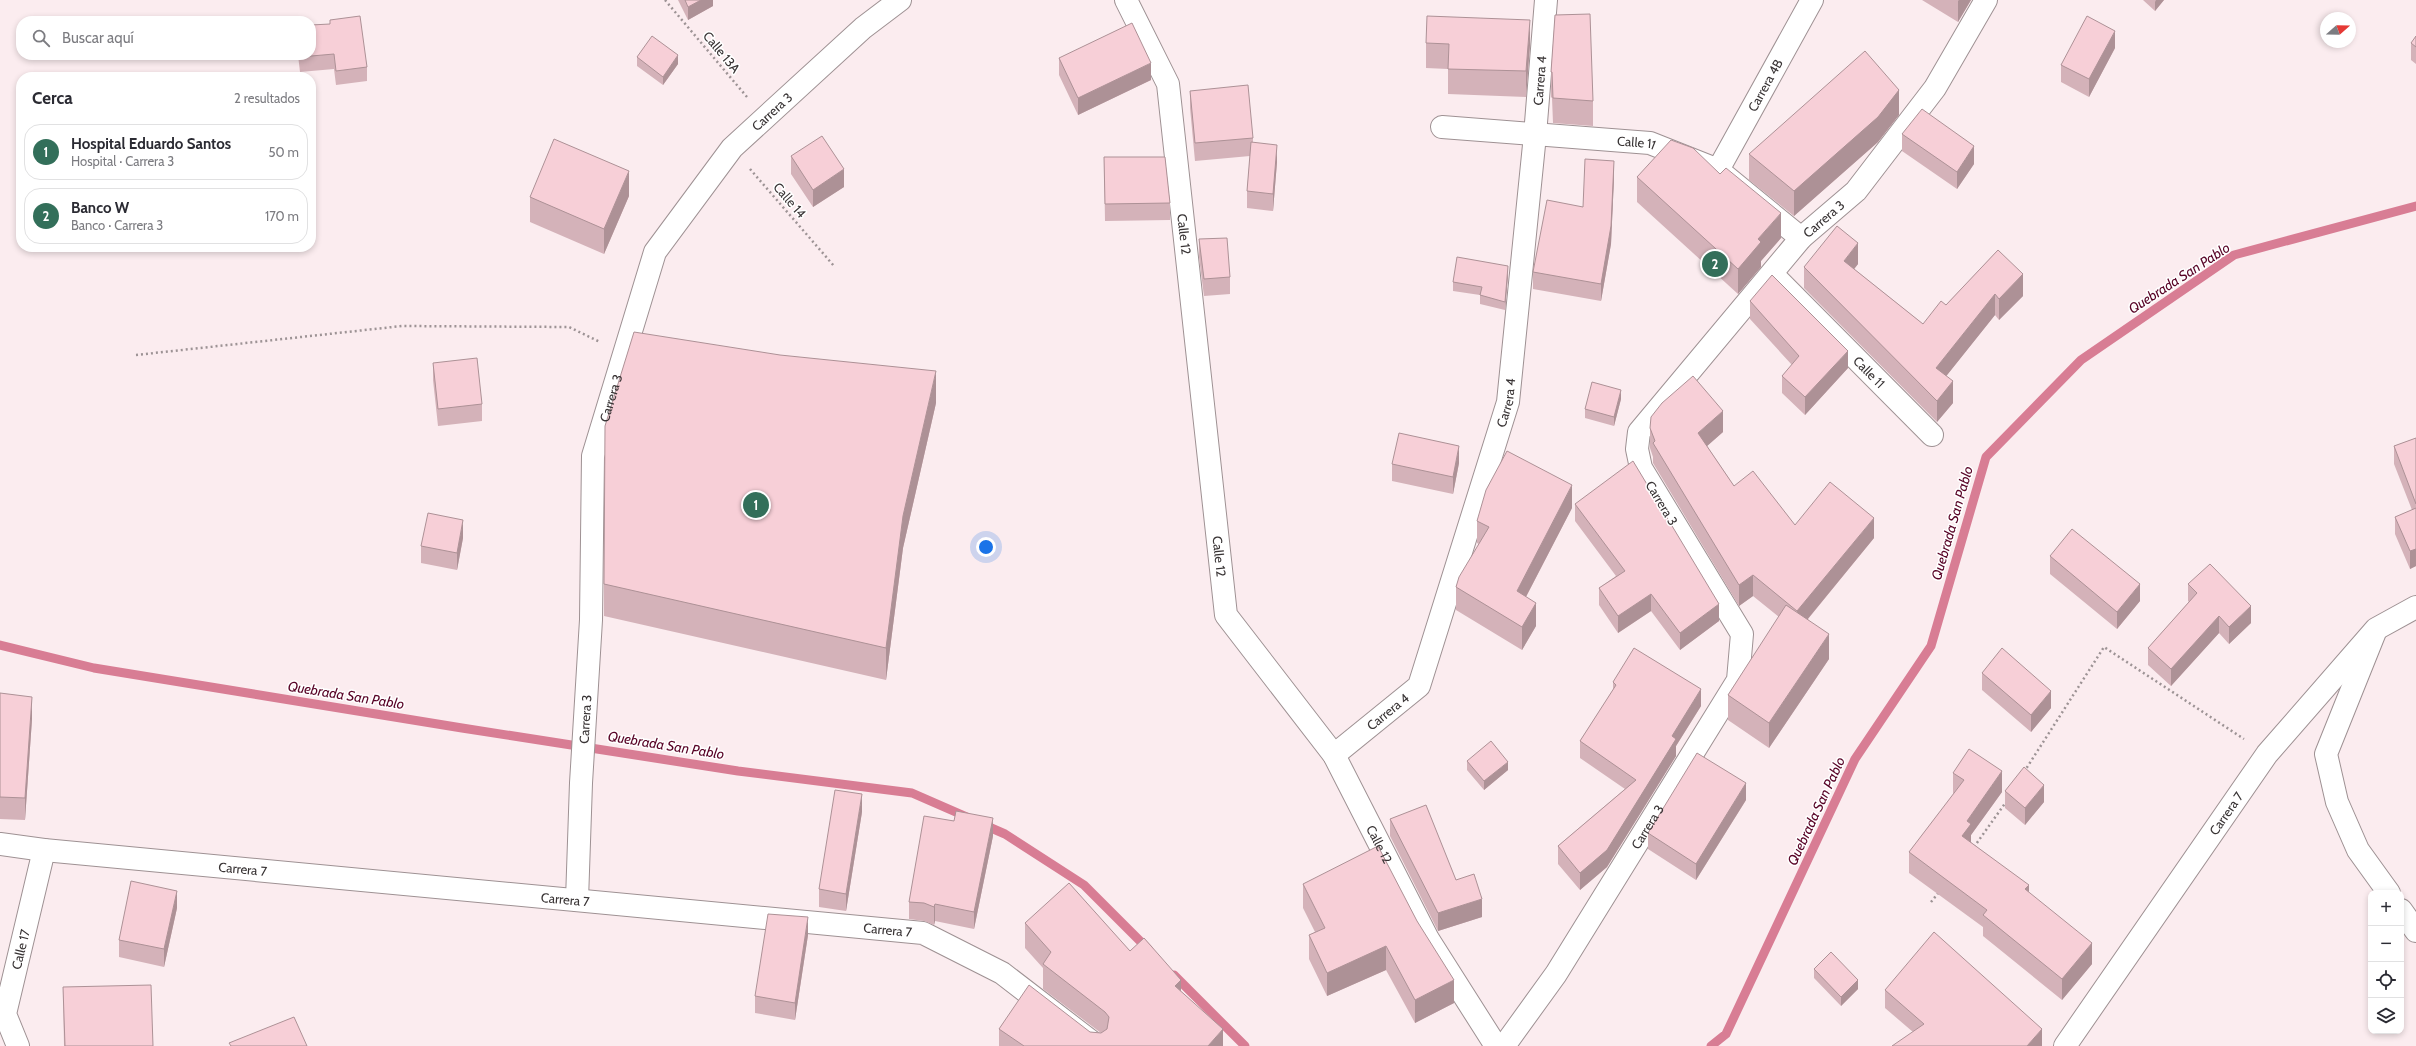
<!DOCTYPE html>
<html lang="es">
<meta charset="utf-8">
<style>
body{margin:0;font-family:Cabin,sans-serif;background:#f7f7f7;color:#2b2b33}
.controls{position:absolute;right:12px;bottom:12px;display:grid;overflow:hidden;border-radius:8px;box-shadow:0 2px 6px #0003}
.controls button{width:36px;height:36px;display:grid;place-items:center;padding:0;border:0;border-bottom:1px solid #e1e1e2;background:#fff;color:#2b2b33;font:20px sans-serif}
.compass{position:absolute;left:2320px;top:12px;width:36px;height:36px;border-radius:50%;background:#fff;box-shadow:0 2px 6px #0003;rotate:70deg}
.you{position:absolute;left:986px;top:547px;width:14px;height:14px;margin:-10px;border:3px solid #fff;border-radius:50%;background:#1a73e8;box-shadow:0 0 0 6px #1a73e833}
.badge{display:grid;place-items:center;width:26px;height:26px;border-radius:50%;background:#336f5a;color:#fff;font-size:13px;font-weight:700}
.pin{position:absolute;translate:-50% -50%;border:2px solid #fff;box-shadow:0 1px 4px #0006}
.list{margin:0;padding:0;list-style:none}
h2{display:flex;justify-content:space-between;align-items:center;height:52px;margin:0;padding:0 16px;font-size:17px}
h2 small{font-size:13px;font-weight:400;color:#7c7c81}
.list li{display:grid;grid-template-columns:26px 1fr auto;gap:12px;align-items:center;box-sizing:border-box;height:56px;margin:0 8px 8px;padding:0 8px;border:1px solid #e1e1e2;border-radius:16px}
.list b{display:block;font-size:15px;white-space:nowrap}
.list p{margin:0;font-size:13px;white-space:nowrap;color:#7c7c81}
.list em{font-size:13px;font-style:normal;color:#7c7c81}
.icon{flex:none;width:22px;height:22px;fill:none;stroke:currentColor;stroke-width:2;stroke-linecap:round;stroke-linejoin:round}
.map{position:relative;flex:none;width:2416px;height:1046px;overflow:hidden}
.search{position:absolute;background:#fff;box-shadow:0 2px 6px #0003;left:16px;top:16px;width:300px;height:44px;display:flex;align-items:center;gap:10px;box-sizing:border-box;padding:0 14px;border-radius:16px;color:#7c7c81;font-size:15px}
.panel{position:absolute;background:#fff;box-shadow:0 2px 6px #0003;left:16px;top:72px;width:300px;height:180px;border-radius:16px}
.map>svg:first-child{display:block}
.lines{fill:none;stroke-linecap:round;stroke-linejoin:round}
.stream{stroke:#d87d94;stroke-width:9}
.street-casing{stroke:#9e9193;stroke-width:24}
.secondary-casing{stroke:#9e9193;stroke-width:24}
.path{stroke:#9d9395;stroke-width:2.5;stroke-dasharray:2 3;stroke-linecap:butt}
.street{stroke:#fff;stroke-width:22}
.secondary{stroke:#fff;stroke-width:22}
.wall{fill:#d4b2b9}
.shaded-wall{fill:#ad9196}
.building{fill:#f7cfd7;stroke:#ad9196}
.labels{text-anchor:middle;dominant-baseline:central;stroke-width:3;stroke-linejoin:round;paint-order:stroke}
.street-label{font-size:13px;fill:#393435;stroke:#fff}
.water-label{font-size:14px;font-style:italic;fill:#580326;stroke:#fff}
</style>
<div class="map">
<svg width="2416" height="1046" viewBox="0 0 2416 1046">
<rect width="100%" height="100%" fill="#fbecef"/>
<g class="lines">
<path class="stream" d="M 0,645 L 94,668 L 462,728 L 738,771 L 912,793 L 967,817
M 982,824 L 1005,834 L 1084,885 L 1149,950
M 1174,975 L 1245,1046
M 1711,1046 L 1726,1034 L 1855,759 L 1931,646 L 1986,457 L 2081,360 L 2234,255 L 2416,206"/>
<defs>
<g id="street">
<path id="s1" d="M 1126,0 L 1168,84 L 1226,615 L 1334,755 L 1428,939 L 1496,1046"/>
<path id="s2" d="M 1442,127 L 1650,143 L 1718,170 L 1801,238"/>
<path id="s3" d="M 1718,170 L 1812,0"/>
<path id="s4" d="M 1772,274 L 1932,435"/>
<path d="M 2375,632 L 2326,754 L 2337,802 L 2358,850 L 2389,893"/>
<path id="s5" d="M 1334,755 L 1419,686 L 1508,402 L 1535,135 L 1546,0"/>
<path d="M 2401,910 L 2416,931"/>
</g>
<g id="secondary">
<path id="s6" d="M 0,844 L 44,850 L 923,933 L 1002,973 L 1097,1046"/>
<path id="s7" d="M 577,900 L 581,783 L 591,620 L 593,456 L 655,252 L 732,148 L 863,28 L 900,0"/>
<path id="s8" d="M 18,1046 L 5,1014 L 44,850"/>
<path id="s9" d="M 1504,1046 L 1556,974 L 1738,680 L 1742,634 L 1641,468 L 1637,449 L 1639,432 L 1801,238 L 1856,191 L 1935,88 L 1986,0"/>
<path id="s10" d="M 2065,1046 L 2267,754 L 2376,629 L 2416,607"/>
</g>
</defs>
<use href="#street" class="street-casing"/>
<use href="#secondary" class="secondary-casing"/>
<path class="path" d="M 665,0 L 747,97
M 750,169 L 834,266
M 136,355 L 402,326 L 569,327 L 600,342
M 2024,772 L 2104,647 L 2244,739
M 1974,847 L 2006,802
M 1931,902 L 1939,892"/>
<use href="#street" class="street"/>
<use href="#secondary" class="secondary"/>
</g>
<path class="wall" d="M 678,0 L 713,0 L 713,6 L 688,20 Z
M 1922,0 L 1971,0 L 1958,22 Z
M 2143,0 L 2164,0 L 2155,11 Z
M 1555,15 L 1593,101 L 1593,126 L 1553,123 L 1552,98 L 1551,97 L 1551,72 Z
M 330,20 L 367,67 L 367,81 L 336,85 L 334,69 L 300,72 L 298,55 L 311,55 L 330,24 Z
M 2416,36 L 2416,64 L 2411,60 L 2411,43 Z
M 1426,43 L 1530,45 L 1526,97 L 1448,94 L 1448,69 L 1426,68 Z
M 2115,48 L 2089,97 L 2061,82 L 2061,65 Z
M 637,57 L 678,64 L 663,85 L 637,66 Z
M 1059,58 L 1151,80 L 1078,115 L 1059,75 Z
M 1190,91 L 1253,138 L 1253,143 L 1277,162 L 1273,211 L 1247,208 L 1247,191 L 1250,156 L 1195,161 L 1190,108 Z
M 1899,115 L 1878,142 L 1794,216 L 1749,180 L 1749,154 Z
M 1902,134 L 1974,164 L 1957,189 L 1902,151 Z
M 791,156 L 844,187 L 813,207 L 791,174 Z
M 1104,157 L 1170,203 L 1170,220 L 1105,221 Z
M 1637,177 L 1781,238 L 1761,261 L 1761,267 L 1738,294 L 1637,202 Z
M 1614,178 L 1611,244 L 1601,301 L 1533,289 L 1533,272 L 1583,207 Z
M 629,196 L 604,254 L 530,222 L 530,197 Z
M 1199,239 L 1230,277 L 1230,294 L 1204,296 L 1199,257 Z
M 1998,250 L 2023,296 L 1999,320 L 1995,315 L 1946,376 L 1953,403 L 1937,422 L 1804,288 L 1804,267 L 1858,264 L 1854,269 L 1923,324 L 1946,305 Z
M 1508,275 L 1505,310 L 1480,304 L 1480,295 L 1453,291 L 1453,282 Z
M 1750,301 L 1848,368 L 1805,415 L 1782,393 L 1782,376 L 1792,365 L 1750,319 Z
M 433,363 L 482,404 L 482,421 L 438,426 L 433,380 Z
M 1621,399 L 1614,426 L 1585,418 L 1585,409 Z
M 936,403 L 903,548 L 886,680 L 604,616 L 604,584 Z
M 1650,428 L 1723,432 L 1707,446 L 1734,486 L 1795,525 L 1874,538 L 1808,619 L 1829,659 L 1769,748 L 1728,720 L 1728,695 L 1779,617 L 1753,596 L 1739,606 L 1653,463 L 1653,457 L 1650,448 Z
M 2416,438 L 2416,566 L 2410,569 L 2395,534 L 2395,517 L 2412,510 L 2394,464 L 2394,446 Z
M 1459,463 L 1453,494 L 1392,481 L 1392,464 Z
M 1575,504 L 1719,621 L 1680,650 L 1651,611 L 1618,633 L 1599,605 L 1599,588 L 1616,576 L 1575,521 Z
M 1572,508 L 1526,597 L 1536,626 L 1522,650 L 1456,610 L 1456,587 L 1479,544 L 1477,543 L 1477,521 Z
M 463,538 L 457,570 L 421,563 L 421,546 Z
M 2050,556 L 2140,601 L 2117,629 L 2050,574 Z
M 2188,584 L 2251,623 L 2229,644 L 2219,633 L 2171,686 L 2148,665 L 2148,648 L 2189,602 L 2188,601 Z
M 1982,673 L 2051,708 L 2031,732 L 1982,690 Z
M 1613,682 L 1701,706 L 1676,746 L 1676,756 L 1607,867 L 1580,890 L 1558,864 L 1558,846 L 1625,789 L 1580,758 L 1580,741 L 1613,690 Z
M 0,693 L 32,719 L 25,820 L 0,819 Z
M 1467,761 L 1508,770 L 1484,790 L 1467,770 Z
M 1953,773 L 2002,792 L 1971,835 L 1971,842 L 2029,893 L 2092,964 L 2062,1000 L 1983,936 L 1983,927 L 1909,873 L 1909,852 L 1954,794 L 1953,793 Z
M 2005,791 L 2044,802 L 2025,825 L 2005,808 Z
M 1746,800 L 1696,880 L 1648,849 L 1648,833 Z
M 862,812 L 846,911 L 819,907 L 819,889 Z
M 1390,819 L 1456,880 L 1482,917 L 1438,931 L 1390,836 Z
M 993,836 L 974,929 L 935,921 L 934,925 L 924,921 L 909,919 L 909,902 Z
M 1303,884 L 1417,921 L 1454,1003 L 1415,1023 L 1386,970 L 1327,996 L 1309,959 L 1309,935 L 1315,932 L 1303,908 Z
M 177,908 L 164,967 L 119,957 L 119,940 Z
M 1025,923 L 1130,951 L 1181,992 L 1223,1046 L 999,1046 L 999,1029 L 1090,1032 L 1101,1033 L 1043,989 L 1043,968 L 1025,948 Z
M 808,935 L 795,1020 L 755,1013 L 755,996 Z
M 1814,969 L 1858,989 L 1841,1006 L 1814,978 Z
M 63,987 L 153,1046 L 64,1046 Z
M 1885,990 L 2042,1046 L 1913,1032 L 1885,1008 Z"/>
<path class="shaded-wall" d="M 701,0 L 713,0 L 713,6 L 688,20 L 688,7 Z
M 1959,0 L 1971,0 L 1958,22 L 1958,1 Z
M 2156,0 L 2164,0 L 2155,11 L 2155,2 Z
M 1530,20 L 1530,45 L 1526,97 L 1526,71 Z
M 2115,31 L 2115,48 L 2089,97 L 2089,79 Z
M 678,55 L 678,64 L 663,85 L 663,77 Z
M 1151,63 L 1151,80 L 1078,115 L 1078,98 Z
M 1899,90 L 1899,115 L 1878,142 L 1794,216 L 1794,191 Z
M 1277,145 L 1277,162 L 1273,211 L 1273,194 Z
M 1974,146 L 1974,164 L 1957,189 L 1957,172 Z
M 1614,161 L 1614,178 L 1611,244 L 1601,301 L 1601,284 Z
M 844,169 L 844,187 L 813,207 L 813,190 Z
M 629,171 L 629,196 L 604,254 L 604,229 Z
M 1781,213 L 1781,238 L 1761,261 L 1761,267 L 1738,294 L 1738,269 L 1758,239 Z
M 1858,243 L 1858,264 L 1844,282 L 1844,261 Z
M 1508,266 L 1508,275 L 1505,310 L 1505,302 Z
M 2023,274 L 2023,296 L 1999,320 L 1999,299 Z
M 1995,294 L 1995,315 L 1936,389 L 1936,368 Z
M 1848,351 L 1848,368 L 1805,415 L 1805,397 Z
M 936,371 L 936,403 L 903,548 L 886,680 L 886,648 L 903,516 Z
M 1953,381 L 1953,403 L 1937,422 L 1937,401 Z
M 1621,390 L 1621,399 L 1614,426 L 1614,417 Z
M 1723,411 L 1723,432 L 1698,454 L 1698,433 Z
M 1459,446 L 1459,463 L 1453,494 L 1453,477 Z
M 1572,485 L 1572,508 L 1517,614 L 1517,591 Z
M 1874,518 L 1874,538 L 1797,632 L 1797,611 Z
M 463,520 L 463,538 L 457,570 L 457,553 Z
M 2416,549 L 2416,566 L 2410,569 L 2410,551 Z
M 1753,575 L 1753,596 L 1739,606 L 1739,585 Z
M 2140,584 L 2140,601 L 2117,629 L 2117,612 Z
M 1651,594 L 1651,611 L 1618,633 L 1618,616 Z
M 1536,603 L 1536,626 L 1522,650 L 1522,627 Z
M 1719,604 L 1719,621 L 1680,650 L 1680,633 Z
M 2251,606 L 2251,623 L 2229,644 L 2229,627 Z
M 2219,616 L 2219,633 L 2171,686 L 2171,669 Z
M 1829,634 L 1829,659 L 1769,748 L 1769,723 Z
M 1701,689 L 1701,706 L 1676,746 L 1676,756 L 1607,867 L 1580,890 L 1580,873 L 1672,736 Z
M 2051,691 L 2051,708 L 2031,732 L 2031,715 Z
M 32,697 L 32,719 L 25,820 L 25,798 Z
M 1508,762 L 1508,770 L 1484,790 L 1484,781 Z
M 2002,771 L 2002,792 L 1971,835 L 1971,845 L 1962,836 L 1967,821 Z
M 1746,783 L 1746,800 L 1696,880 L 1696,864 Z
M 2044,785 L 2044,802 L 2025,825 L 2025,808 Z
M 862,794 L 862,812 L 846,911 L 846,894 Z
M 993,818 L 993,836 L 974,929 L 974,912 Z
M 2029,885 L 2029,905 L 2025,889 Z
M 177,891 L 177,908 L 164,967 L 164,949 Z
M 1482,899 L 1482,917 L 1438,931 L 1438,913 Z
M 935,904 L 935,921 L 934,925 L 934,907 Z
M 808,917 L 808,935 L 795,1020 L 795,1003 Z
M 2092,943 L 2092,964 L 2062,1000 L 2062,979 Z
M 1386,946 L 1386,970 L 1327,996 L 1327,973 Z
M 1181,980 L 1181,1005 L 1175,986 Z
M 1454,980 L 1454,1003 L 1415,1023 L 1415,1000 Z
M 1858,980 L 1858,989 L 1841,1006 L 1841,997 Z
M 1223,1029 L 1223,1046 L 1208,1046 Z
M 2042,1029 L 2042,1046 L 2027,1046 Z"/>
<path class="building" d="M 685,0 L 701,0 L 688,7 Z
M 1590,14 L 1593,101 L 1553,98 L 1552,72 L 1551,72 L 1555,15 Z
M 360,16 L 367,67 L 336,71 L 334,54 L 300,57 L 299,55 L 311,55 L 311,25 L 330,24 L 330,20 Z
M 1427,16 L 1530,20 L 1526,71 L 1448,69 L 1449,44 L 1426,43 Z
M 2087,16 L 2115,31 L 2089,79 L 2061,65 Z
M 1132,23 L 1151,63 L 1078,98 L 1059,58 Z
M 652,36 L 678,55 L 663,77 L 637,57 Z
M 2416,36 L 2416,47 L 2411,43 Z
M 1865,51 L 1899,90 L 1878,117 L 1794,191 L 1749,154 Z
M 1248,85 L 1253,138 L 1195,143 L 1190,91 Z
M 1922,109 L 1974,146 L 1957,172 L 1902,134 Z
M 822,136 L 844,169 L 813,190 L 791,156 Z
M 554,139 L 629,171 L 604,229 L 530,197 Z
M 1671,140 L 1693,148 L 1720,174 L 1726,168 L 1781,213 L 1758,239 L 1761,242 L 1738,269 L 1637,177 Z
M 1251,142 L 1277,145 L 1273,194 L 1247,191 Z
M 1104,157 L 1165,157 L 1170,203 L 1105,204 Z
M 1585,159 L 1614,161 L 1611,226 L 1601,284 L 1533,272 L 1547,200 L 1583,207 Z
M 1837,226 L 1858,243 L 1844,261 L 1923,324 L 1941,301 L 1946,305 L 1998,250 L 2023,274 L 1999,299 L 1995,294 L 1936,368 L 1953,381 L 1937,401 L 1804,267 Z
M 1227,238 L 1230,277 L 1204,279 L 1199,239 Z
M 1457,257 L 1508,266 L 1505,302 L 1480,295 L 1482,287 L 1453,282 Z
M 1772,275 L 1848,351 L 1805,397 L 1782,376 L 1799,356 L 1750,301 Z
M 634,332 L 780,355 L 936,371 L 903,516 L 886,648 L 604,584 L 605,426 Z
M 477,358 L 482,404 L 438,409 L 433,363 Z
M 1693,376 L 1723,411 L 1698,433 L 1734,486 L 1753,471 L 1795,525 L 1830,482 L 1874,518 L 1797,611 L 1753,575 L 1739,585 L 1653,443 L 1655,441 L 1650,428 L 1651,417 L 1662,403 Z
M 1592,382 L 1621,390 L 1614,417 L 1585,409 Z
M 1399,433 L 1459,446 L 1453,477 L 1392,464 Z
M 2416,438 L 2416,504 L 2394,446 Z
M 1507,451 L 1572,485 L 1517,591 L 1536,603 L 1522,627 L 1456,587 L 1459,577 L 1489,527 L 1477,521 L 1486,490 Z
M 1633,461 L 1719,604 L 1680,633 L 1651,594 L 1618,616 L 1599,588 L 1625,571 L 1575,504 Z
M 2416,508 L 2416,549 L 2410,551 L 2395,517 Z
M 428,513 L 463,520 L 457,553 L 421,546 Z
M 2072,529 L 2140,584 L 2117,612 L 2050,556 Z
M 2210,564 L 2251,606 L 2229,627 L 2219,616 L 2171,669 L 2148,648 L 2197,593 L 2188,584 Z
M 1786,605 L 1829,634 L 1769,723 L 1728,695 Z
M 1634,648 L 1701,689 L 1672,736 L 1676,739 L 1607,850 L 1580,873 L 1558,846 L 1636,780 L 1580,741 L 1616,685 L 1613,682 Z
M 2002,648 L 2051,691 L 2031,715 L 1982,673 Z
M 0,693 L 32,697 L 25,798 L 0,797 Z
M 1491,741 L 1508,762 L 1484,781 L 1467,761 Z
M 1969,749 L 2002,771 L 1967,821 L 1971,824 L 1962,836 L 2029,885 L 2025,889 L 2092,943 L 2062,979 L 1983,915 L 1987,910 L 1909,852 L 1964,780 L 1953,773 Z
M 1697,753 L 1746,783 L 1696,864 L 1648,833 Z
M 2024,767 L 2044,785 L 2025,808 L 2005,791 Z
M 835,790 L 862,794 L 846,894 L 819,889 Z
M 1426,805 L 1456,880 L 1474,874 L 1482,899 L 1438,913 L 1390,819 Z
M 956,811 L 993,818 L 974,912 L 935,904 L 934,907 L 924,903 L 909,902 L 924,816 L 954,821 Z
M 1378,846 L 1417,921 L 1454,980 L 1415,1000 L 1386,946 L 1327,973 L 1309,935 L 1325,928 L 1303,884 Z
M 131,881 L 177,891 L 164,949 L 119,940 Z
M 1069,883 L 1130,951 L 1144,938 L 1181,980 L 1175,986 L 1223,1029 L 1208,1046 L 1024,1046 L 999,1029 L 1029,985 L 1090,1032 L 1101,1033 L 1107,1029 L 1109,1017 L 1105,1012 L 1043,964 L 1051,952 L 1025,923 Z
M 768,914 L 808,917 L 795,1003 L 755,996 Z
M 1934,932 L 2042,1029 L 2027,1046 L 1892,1046 L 1924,1024 L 1885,990 Z
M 1831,952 L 1858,980 L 1841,997 L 1814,969 Z
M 151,985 L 153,1046 L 65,1046 L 63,987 Z
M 294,1017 L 307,1046 L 231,1046 L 229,1043 Z"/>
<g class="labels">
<g class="street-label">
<text transform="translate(722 52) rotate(50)">Calle 13A</text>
<text stroke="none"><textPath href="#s5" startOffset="730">Carrera 4</textPath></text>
<text stroke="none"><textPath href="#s3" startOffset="97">Carrera 4B</textPath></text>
<text stroke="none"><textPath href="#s7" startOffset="841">Carrera 3</textPath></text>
<text stroke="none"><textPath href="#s2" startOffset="195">Calle 11</textPath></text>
<text transform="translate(790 200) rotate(49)">Calle 14</text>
<text stroke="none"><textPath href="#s9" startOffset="994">Carrera 3</textPath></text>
<text stroke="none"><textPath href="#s1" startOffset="245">Calle 12</textPath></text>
<text stroke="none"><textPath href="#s4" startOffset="138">Calle 11</textPath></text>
<text stroke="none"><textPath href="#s7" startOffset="505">Carrera 3</textPath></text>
<text stroke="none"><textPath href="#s5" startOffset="406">Carrera 4</textPath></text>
<text transform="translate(1662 503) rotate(59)">Carrera 3</text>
<text stroke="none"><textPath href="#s1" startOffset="569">Calle 12</textPath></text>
<text stroke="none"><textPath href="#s5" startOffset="69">Carrera 4</textPath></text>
<text stroke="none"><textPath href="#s7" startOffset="181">Carrera 3</textPath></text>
<text stroke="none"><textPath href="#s10" startOffset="283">Carrera 7</textPath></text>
<text stroke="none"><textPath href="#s9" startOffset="262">Carrera 3</textPath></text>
<text stroke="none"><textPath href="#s1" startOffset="905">Calle 12</textPath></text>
<text stroke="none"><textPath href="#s6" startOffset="244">Carrera 7</textPath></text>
<text stroke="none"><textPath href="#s6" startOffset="568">Carrera 7</textPath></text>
<text stroke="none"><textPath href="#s6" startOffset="892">Carrera 7</textPath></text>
<text stroke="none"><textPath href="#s8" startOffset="101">Calle 17</textPath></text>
</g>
<g class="water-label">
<text transform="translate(2179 278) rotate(-33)">Quebrada San Pablo</text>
<text transform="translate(1952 523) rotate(-74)">Quebrada San Pablo</text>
<text transform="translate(346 695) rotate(9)">Quebrada San Pablo</text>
<text transform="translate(666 745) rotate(9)">Quebrada San Pablo</text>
<text transform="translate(1816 811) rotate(-65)">Quebrada San Pablo</text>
</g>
</g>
</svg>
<div class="controls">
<button>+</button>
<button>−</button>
<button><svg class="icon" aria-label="locate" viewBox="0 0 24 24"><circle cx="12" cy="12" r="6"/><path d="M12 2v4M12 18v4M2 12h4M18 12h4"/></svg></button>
<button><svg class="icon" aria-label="layers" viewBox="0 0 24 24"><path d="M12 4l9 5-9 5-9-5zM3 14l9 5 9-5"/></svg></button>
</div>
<svg class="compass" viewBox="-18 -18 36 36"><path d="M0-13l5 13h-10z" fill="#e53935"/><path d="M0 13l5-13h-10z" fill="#7c7c81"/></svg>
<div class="you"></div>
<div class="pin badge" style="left:756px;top:505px">1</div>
<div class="pin badge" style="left:1715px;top:264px">2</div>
<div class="search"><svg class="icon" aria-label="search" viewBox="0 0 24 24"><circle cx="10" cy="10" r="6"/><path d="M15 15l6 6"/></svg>Buscar aquí</div>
<section class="panel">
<h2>Cerca<small>2 resultados</small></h2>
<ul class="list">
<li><span class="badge">1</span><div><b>Hospital Eduardo Santos</b><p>Hospital · Carrera 3</p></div><em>50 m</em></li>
<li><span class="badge">2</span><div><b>Banco W</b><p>Banco · Carrera 3</p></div><em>170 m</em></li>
</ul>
</section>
</div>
